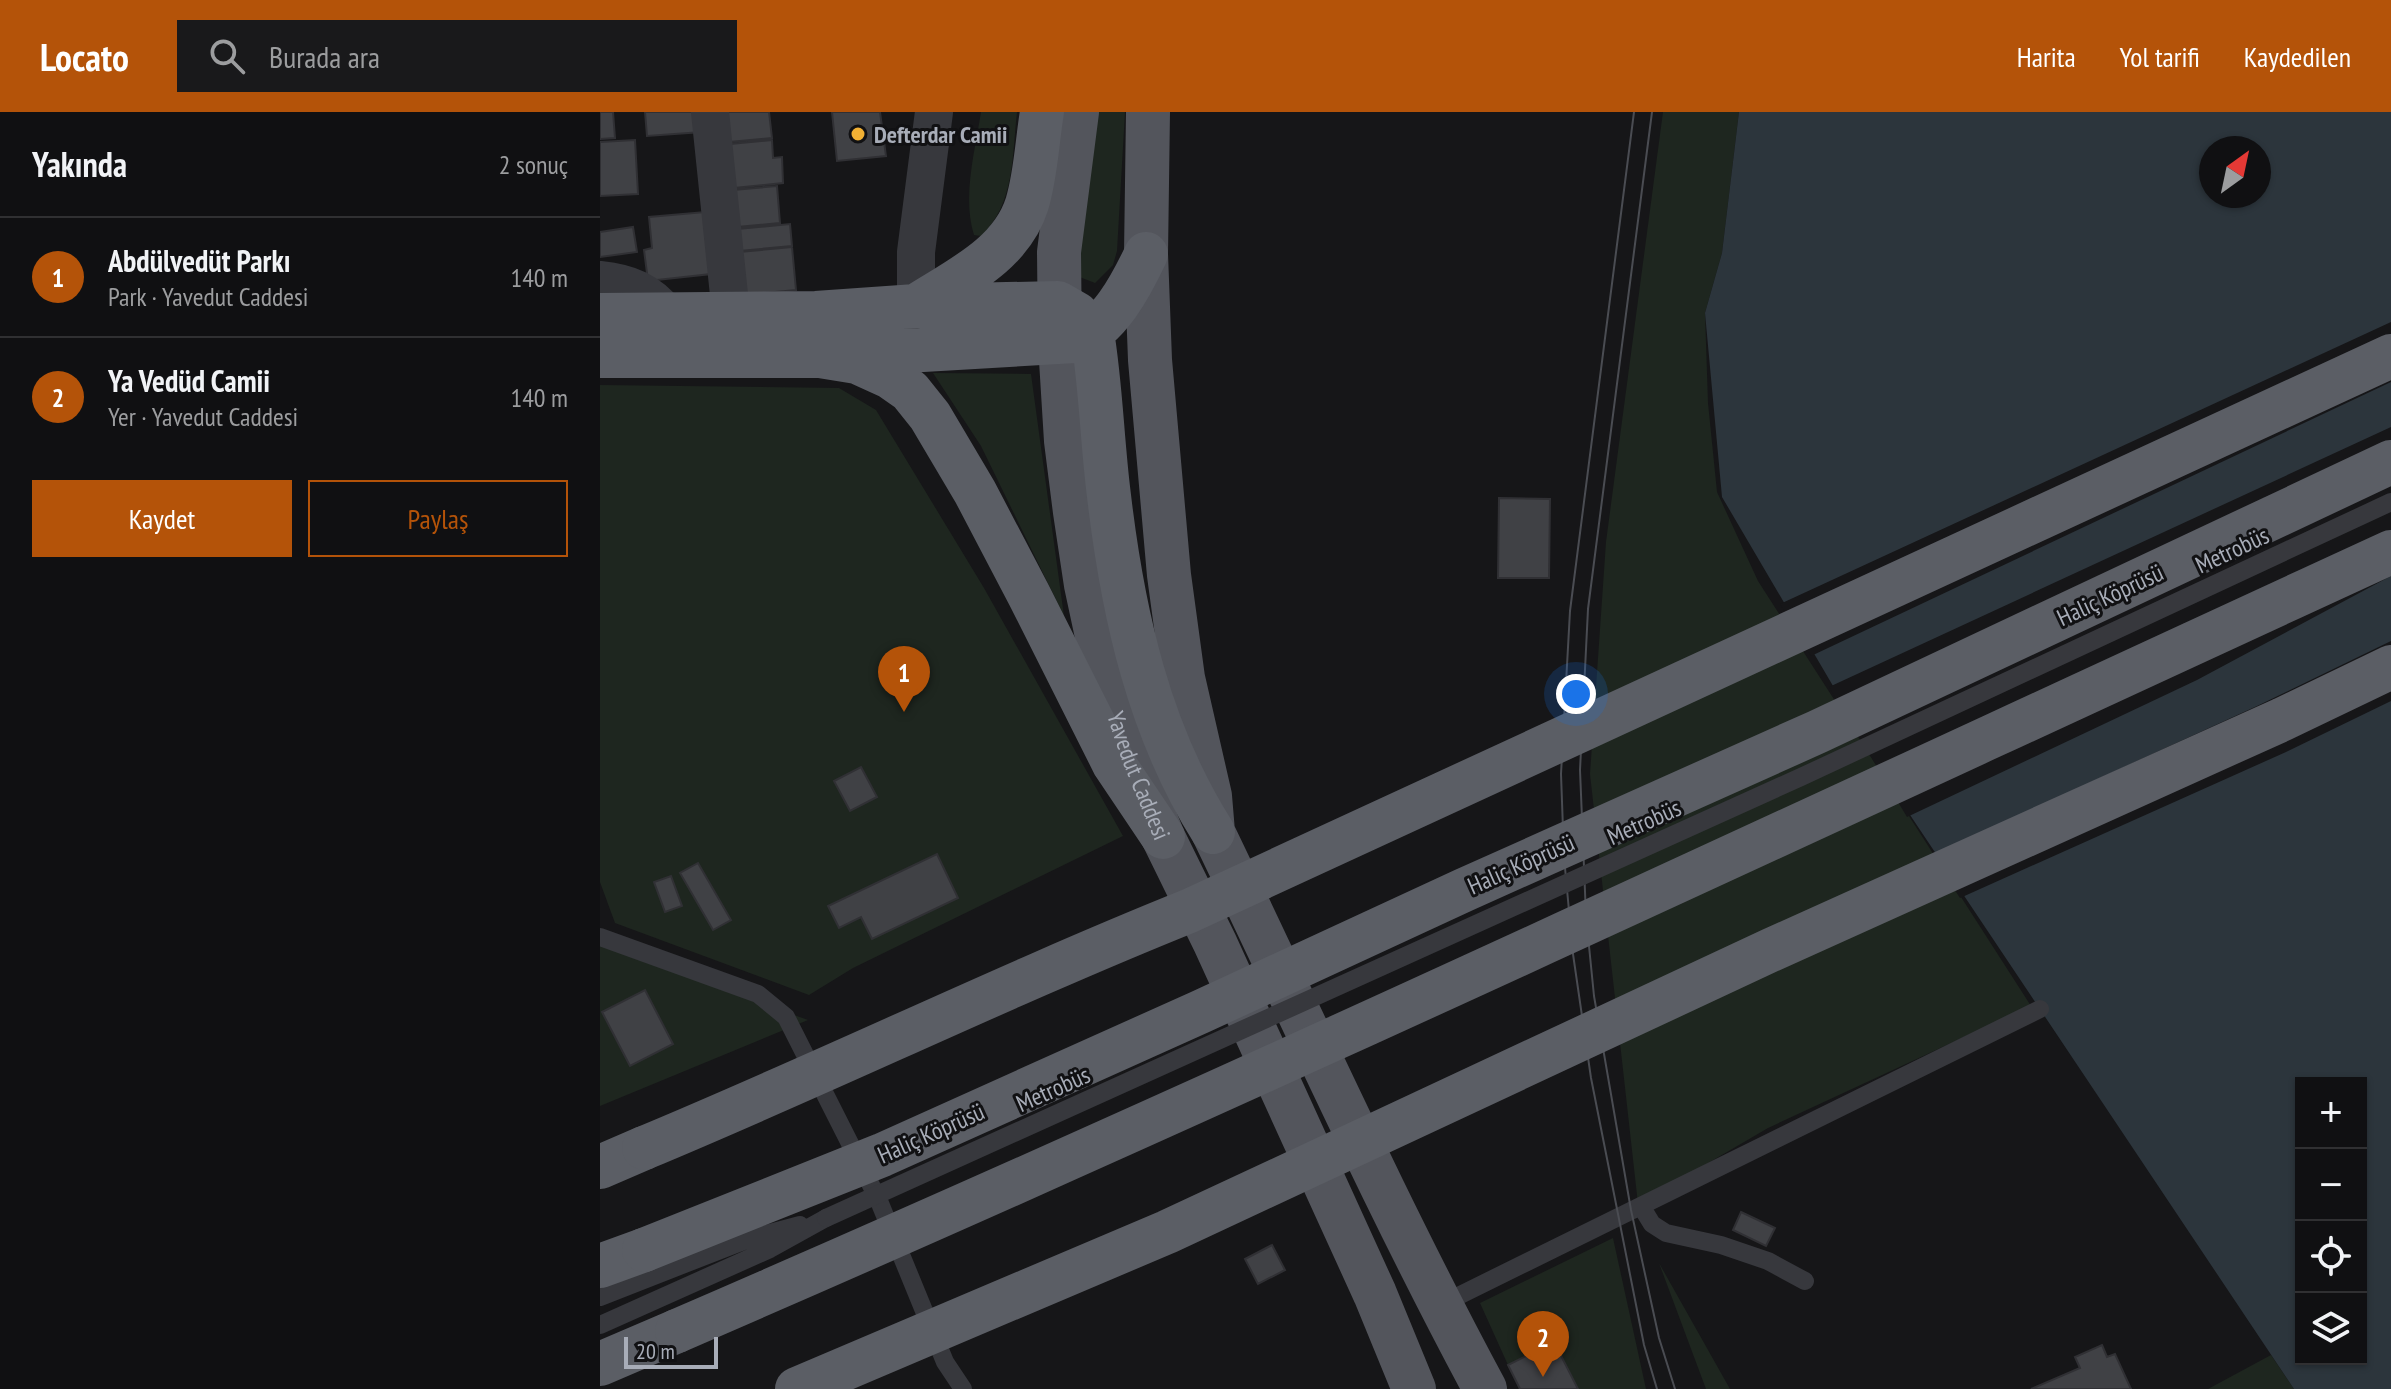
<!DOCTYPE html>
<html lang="tr">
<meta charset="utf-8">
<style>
body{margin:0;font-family:"PT Sans Narrow",sans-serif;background:#19191b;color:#f1f3f6}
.controls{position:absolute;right:24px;bottom:24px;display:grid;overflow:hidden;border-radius:0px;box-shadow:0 2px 6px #0004}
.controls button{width:72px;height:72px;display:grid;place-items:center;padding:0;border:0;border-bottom:2px solid #303032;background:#101012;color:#f1f3f6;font:40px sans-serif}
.compass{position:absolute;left:1599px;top:24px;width:72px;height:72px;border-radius:50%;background:#101012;box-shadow:0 2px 6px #0004;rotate:33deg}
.scale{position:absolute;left:24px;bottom:20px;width:94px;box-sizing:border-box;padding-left:8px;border:4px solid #a8adb8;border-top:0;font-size:22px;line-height:28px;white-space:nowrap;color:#a8adb8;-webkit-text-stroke:6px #111113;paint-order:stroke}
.you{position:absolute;left:976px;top:582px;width:28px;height:28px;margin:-20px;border:6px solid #fff;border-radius:50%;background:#1a73e8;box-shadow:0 0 0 12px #1a73e833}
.badge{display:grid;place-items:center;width:52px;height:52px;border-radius:50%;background:#b45309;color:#fff;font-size:26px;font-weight:700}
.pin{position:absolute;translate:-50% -66px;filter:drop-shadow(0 2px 4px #0008)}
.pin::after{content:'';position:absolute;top:42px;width:28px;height:24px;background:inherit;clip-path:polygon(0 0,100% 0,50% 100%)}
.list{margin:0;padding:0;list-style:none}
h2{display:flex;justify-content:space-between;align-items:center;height:104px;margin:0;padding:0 32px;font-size:34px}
h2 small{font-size:26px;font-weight:400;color:#9c9d9f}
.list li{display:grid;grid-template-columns:52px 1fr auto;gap:24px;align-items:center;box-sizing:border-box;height:120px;padding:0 32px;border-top:2px solid #303032}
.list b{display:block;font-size:30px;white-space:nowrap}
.list p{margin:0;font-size:26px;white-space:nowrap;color:#9c9d9f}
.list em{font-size:26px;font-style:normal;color:#9c9d9f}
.actions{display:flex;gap:16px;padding:24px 32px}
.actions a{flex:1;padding:18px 0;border:2px solid #b45309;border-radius:0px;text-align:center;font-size:28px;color:#b45309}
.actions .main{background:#b45309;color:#fff}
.icon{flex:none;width:44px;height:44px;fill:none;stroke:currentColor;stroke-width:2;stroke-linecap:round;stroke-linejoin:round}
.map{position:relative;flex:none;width:1791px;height:1277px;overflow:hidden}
header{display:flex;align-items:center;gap:48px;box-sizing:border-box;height:112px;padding:0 40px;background:#b45309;color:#fff}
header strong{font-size:38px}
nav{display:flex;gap:44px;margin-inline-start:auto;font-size:28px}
.search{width:560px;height:72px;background:#19191b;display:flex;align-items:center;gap:20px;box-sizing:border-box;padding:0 28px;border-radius:0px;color:#9c9d9f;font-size:30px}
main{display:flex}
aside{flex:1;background:#101012}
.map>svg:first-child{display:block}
.green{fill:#1e261f}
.water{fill:#2c353c;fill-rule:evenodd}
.pier{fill:#161618}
.building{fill:#404145;stroke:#303034;stroke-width:2}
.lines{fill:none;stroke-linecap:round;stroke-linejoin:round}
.service{stroke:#37383d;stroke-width:18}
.minor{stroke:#37383d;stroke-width:38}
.primary{stroke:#53555c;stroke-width:44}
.trunk{stroke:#5b5e65;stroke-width:44}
.tram{stroke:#4a4c52;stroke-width:2}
.service-bridge{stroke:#37383d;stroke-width:18}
.trunk-bridge{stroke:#5b5e65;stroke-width:44}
.poi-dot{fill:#f2b134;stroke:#111113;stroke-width:3}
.labels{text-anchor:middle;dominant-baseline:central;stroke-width:6;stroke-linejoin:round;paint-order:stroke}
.poi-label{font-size:24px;font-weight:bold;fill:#a8adb8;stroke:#111113;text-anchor:start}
.street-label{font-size:24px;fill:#a8adb8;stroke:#111113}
</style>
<header>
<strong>Locato</strong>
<div class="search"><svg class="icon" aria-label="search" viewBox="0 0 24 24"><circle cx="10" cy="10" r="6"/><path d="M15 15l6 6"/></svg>Burada ara</div>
<nav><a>Harita</a><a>Yol tarifi</a><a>Kaydedilen</a></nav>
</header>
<main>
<aside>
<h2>Yakında<small>2 sonuç</small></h2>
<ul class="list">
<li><span class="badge">1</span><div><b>Abdülvedüt Parkı</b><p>Park · Yavedut Caddesi</p></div><em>140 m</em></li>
<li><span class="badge">2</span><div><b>Ya Vedüd Camii</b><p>Yer · Yavedut Caddesi</p></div><em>140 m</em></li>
</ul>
<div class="actions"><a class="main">Kaydet</a><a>Paylaş</a></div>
</aside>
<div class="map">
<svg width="1791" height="1277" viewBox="0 0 1791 1277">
<rect width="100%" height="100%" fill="#161618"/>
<path class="green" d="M 381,0 L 417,0 C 412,43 415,92 381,124 L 374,123 C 362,85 375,39 381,0 Z
M 496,0 L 525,0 L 517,139 L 513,153 L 495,171 L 477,164 Z
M 1063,0 L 1139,0 L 1122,141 L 1105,201 L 1108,291 L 1117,380 L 1158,469 L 1431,894 L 1168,1016 L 1038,1092 L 990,662 L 1006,430 Z
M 333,261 L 431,262 L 464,504 L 381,334 Z
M 0,273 L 239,276 L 276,298 L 384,476 L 523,724 L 253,856 L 209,883 L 15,811 L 0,770 Z
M 0,833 L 208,908 L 0,994 Z
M 1013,1126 L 1046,1277 L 978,1277 L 954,1231 L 908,1253 L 880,1191 Z
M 1059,1151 L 1130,1277 L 1106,1277 Z
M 1671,1243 L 1694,1277 L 1608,1277 Z"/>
<path class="water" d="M 1139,0 L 1791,0 L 1791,1277 L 1694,1277 L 1300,688 L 1122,385 L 1105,201 L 1122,141 ZM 1611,36 L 1659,36 L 1659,84 L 1611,84 ZM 1701,971 L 1761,971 L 1761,1247 L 1701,1247 Z"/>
<path class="pier" d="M 1791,210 L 1791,270 L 1211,544 L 1180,492 Z
M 1791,315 L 1791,464 L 1597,568 L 1307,705 L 1229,575 Z
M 1791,529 L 1791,589 L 1686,640 L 1360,786 L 1332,743 L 1657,594 Z"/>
<path class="building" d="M 0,0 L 13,0 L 15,26 L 0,27 Z
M 45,0 L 101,0 L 102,20 L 47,24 Z
M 127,0 L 169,0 L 172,26 L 129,30 Z
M 232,0 L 280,0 L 286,44 L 237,49 Z
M 35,28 L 38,82 L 0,84 L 0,30 Z
M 172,28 L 173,46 L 182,45 L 183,71 L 134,76 L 130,32 Z
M 177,74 L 180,111 L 137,115 L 133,78 Z
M 105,100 L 111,162 L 48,169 L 44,138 L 52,136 L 49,105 Z
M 190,112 L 192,134 L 139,139 L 137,117 Z
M 33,115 L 37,140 L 0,145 L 0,120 Z
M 192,135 L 196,178 L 143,183 L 139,140 Z
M 899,386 L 950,387 L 949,466 L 898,466 Z
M 261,655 L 277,685 L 250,699 L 234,669 Z
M 337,742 L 358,786 L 272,827 L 261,805 L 239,816 L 228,794 Z
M 98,751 L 131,808 L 113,818 L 80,761 Z
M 71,764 L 82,794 L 65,800 L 54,770 Z
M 45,878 L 73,932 L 30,954 L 2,900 Z
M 1141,1100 L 1175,1116 L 1166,1134 L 1133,1118 Z
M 672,1133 L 685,1158 L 658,1172 L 645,1147 Z
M 954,1230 L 978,1277 L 920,1277 L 908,1253 Z
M 1502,1233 L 1507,1245 L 1515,1242 L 1531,1277 L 1431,1277 L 1480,1256 L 1475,1245 Z"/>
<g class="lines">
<path class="service" d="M 0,825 L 158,882 L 186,905 L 279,1089 L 345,1250 L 363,1277
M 1041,1094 L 1052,1112 L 1066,1121 L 1121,1133 L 1168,1149 L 1205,1169
M 0,1185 L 151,1126 L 200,1113
M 840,1193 L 1440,897
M 0,1213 L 170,1137 L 226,1106"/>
<path class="minor" d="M 110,0 L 131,202
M 0,168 C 29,171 49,179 68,203
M 316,194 L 316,140 L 334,0"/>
<g class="primary">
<path id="s1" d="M 477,0 L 459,140 L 460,232 L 466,329 L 475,400 L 486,473 L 510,585 L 531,647 L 563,725 L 615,831 L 775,1182 L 814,1277"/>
<path d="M 548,0 L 546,142 L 550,248 L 569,463 L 583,566 L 610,684 L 613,720 C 703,907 787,1095 885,1277"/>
</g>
<path class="trunk" d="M 316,194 C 358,167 411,143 427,92 C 436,62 437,30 442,0
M 0,203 L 216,201 L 316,194 L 458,191 L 477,202 L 492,220 C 501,274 502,329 509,384 C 523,503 549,619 613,720
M 0,244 L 220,244 L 475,229 C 509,216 531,174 546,142
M 220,244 L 257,250 L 290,265 L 310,279 L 330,304 L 375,380 L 429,483 L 514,652 L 563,725
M 0,1055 L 44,1036
M 0,1154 L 44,1138
M 0,1252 L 77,1219"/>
<path class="tram" d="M 1034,0 L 970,499 L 961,662 L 964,745 L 973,842 L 991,966 L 1044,1233 L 1057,1277
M 1052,0 L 988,497 L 980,658 L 986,804 L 994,884 L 1031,1098 L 1059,1226 L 1075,1277"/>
<path class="service-bridge" d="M 226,1106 L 1201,665 L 1791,390"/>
<path class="trunk-bridge" d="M 44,1036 C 227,960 405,873 589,799 L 1791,244
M 44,1138 L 282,1043 L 600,900 L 864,778 L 1217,620 L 1791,350
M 77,1219 C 653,970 1221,702 1791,440
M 197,1277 L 567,1120 L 1171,838 L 1683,607 L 1791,555"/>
</g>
<circle class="poi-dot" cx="258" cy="22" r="8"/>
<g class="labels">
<g class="poi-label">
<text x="274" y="22">Defterdar Camii</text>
</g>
<g class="street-label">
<text transform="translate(1632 438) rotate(-25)">Metrobüs</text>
<text transform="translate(1510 483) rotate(-25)">Haliç Köprüsü</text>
<text stroke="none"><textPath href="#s1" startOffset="674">Yavedut Caddesi</textPath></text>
<text transform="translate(1044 710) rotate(-24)">Metrobüs</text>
<text transform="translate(921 752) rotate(-24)">Haliç Köprüsü</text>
<text transform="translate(453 977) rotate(-24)">Metrobüs</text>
<text transform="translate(331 1021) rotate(-24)">Haliç Köprüsü</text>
</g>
</g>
</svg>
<div class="controls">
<button>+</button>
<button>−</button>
<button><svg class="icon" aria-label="locate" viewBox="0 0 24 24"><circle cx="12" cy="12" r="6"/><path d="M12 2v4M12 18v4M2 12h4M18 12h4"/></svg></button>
<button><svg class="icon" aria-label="layers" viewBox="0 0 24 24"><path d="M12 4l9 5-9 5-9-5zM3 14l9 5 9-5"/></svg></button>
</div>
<svg class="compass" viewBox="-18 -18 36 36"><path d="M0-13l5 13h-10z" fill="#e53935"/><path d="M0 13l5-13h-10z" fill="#9c9d9f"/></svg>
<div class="scale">20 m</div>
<div class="you"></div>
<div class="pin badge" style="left:304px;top:600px">1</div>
<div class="pin badge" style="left:943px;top:1265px">2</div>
</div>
</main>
